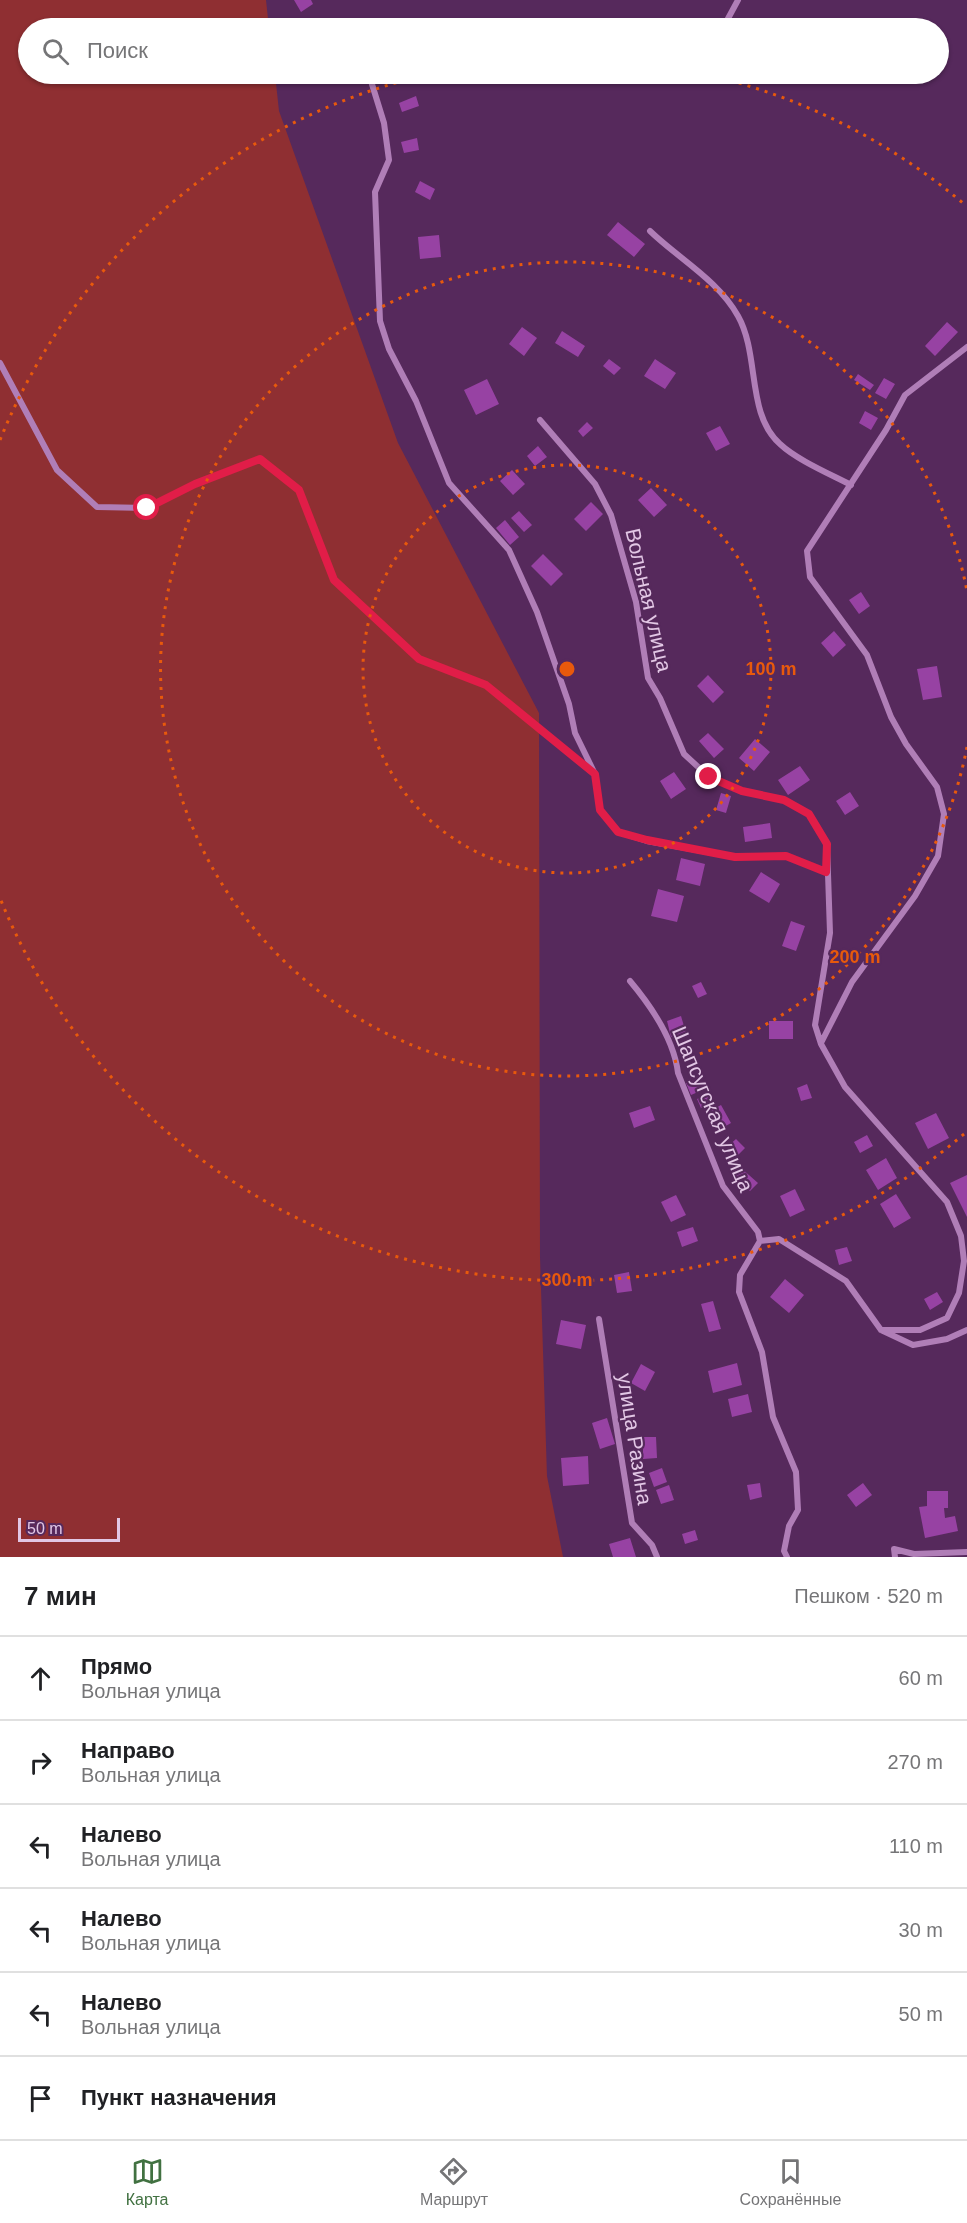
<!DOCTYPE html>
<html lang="ru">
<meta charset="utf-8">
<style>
body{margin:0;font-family:Arial,sans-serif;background:#f6f6f6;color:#202124}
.scale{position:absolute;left:18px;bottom:15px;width:102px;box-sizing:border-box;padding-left:6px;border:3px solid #e2c7e5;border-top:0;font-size:16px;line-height:21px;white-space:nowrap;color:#e2c7e5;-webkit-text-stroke:4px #56295c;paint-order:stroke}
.stop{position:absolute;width:18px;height:18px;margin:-14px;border:4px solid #e11d48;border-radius:50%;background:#fff}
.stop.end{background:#e11d48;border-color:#fff;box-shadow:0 2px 6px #0008}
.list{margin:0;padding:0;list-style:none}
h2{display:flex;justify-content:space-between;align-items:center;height:78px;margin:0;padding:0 24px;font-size:26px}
h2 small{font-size:20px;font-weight:400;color:#757577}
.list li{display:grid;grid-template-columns:39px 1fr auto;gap:18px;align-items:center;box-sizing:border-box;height:84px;padding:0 24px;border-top:2px solid #e0e0e0}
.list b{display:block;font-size:22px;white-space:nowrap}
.list p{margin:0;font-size:20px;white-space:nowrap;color:#757577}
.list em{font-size:20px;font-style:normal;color:#757577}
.icon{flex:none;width:33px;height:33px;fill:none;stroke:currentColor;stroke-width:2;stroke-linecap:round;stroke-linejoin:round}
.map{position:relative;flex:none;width:967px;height:1557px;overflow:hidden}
.search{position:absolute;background:#fff;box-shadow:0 2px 4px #0004;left:18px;right:18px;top:18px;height:66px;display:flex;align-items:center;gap:15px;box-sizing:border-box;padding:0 21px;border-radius:33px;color:#757577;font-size:22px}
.sheet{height:582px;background:#fff}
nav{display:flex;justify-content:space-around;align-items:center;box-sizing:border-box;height:84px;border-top:2px solid #e0e0e0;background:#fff;font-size:16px;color:#757577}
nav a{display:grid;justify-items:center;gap:3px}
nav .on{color:#417141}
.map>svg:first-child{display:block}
.green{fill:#8f2f32}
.building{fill:#9742a3}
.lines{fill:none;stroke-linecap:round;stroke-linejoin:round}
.street{stroke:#b07eb7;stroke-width:6}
.route{stroke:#e11d48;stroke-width:8}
.ring{fill:none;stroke:#e8590c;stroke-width:3;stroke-dasharray:3 6}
.labels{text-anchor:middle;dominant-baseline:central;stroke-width:4.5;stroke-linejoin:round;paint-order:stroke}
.street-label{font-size:21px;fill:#e2c7e5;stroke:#56295c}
.centre{fill:#e8590c;stroke:#56295c;stroke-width:3}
.ring-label{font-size:18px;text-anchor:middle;font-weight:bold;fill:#e8590c;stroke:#56295c;stroke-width:4.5;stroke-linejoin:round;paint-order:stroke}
</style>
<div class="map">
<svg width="967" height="1557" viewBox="0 0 967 1557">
<rect width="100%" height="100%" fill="#56295c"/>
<path class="green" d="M 0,0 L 266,0 L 269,28 L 28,28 L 28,74 L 275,74 L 279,111 L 398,443 L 539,713 L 540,1257 L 547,1476 L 563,1557 L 0,1557 Z"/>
<path class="building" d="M 294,0 L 311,0 L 313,4 L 301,12 Z
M 416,96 L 419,106 L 402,112 L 399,103 Z
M 417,138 L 419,150 L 404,153 L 401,142 Z
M 420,181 L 435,189 L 430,200 L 415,192 Z
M 618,222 L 645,244 L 634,257 L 607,235 Z
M 439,235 L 441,257 L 420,259 L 418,237 Z
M 947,322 L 958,332 L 935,356 L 925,346 Z
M 522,327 L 537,338 L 524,356 L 509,344 Z
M 562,331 L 585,346 L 578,357 L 555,343 Z
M 609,359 L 621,368 L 614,375 L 603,366 Z
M 655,359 L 676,373 L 665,389 L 644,376 Z
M 858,374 L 874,385 L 870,390 L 854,380 Z
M 884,378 L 895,384 L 886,399 L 875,393 Z
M 487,379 L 499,404 L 476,415 L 464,390 Z
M 865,411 L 878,418 L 871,430 L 859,423 Z
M 587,422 L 593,428 L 583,437 L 578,431 Z
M 720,426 L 730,444 L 716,451 L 706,433 Z
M 538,446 L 547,457 L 535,466 L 527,456 Z
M 512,470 L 525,484 L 513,495 L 500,481 Z
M 651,488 L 667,505 L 654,517 L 638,500 Z
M 591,502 L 603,514 L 586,531 L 574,519 Z
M 519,511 L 532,525 L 524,532 L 511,518 Z
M 505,520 L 519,537 L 510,545 L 496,528 Z
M 543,554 L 563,574 L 551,586 L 531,566 Z
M 861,592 L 870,606 L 859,614 L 849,600 Z
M 834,631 L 846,645 L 833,657 L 821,643 Z
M 937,666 L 942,697 L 923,700 L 917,669 Z
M 708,675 L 724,692 L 713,703 L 697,686 Z
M 708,733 L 724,749 L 714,758 L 699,741 Z
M 755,739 L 770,752 L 754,771 L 739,758 Z
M 800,766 L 810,780 L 788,795 L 778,780 Z
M 674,772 L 686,789 L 671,799 L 660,781 Z
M 850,792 L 859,806 L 845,815 L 836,801 Z
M 721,793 L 731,796 L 726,813 L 716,810 Z
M 770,823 L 772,838 L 745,842 L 743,827 Z
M 681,858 L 705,864 L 700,886 L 676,880 Z
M 761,872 L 780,884 L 769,903 L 749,891 Z
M 658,889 L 684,896 L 677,922 L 651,916 Z
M 791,921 L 805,926 L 796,951 L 782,946 Z
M 701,982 L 707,994 L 698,998 L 692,986 Z
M 681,1016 L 686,1033 L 671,1037 L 667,1021 Z
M 769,1021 L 793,1021 L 793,1039 L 769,1039 Z
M 701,1078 L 705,1089 L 691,1095 L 686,1083 Z
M 807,1084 L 812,1098 L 801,1101 L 797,1088 Z
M 710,1093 L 714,1103 L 701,1108 L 697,1099 Z
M 721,1105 L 731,1123 L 717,1131 L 707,1113 Z
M 650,1106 L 655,1120 L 634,1128 L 629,1113 Z
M 936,1113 L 949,1138 L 928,1149 L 915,1123 Z
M 867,1135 L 873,1146 L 860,1153 L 854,1142 Z
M 736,1139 L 745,1148 L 736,1157 L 727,1147 Z
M 886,1158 L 897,1178 L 878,1190 L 866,1170 Z
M 741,1168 L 758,1183 L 750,1191 L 733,1176 Z
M 967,1175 L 967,1217 L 950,1183 Z
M 795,1189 L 805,1210 L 790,1217 L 780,1196 Z
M 896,1194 L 911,1218 L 894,1228 L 880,1204 Z
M 676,1195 L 686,1215 L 671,1222 L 661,1202 Z
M 693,1227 L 698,1241 L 682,1247 L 677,1232 Z
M 847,1247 L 852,1261 L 839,1265 L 835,1250 Z
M 629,1272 L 632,1291 L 617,1293 L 614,1275 Z
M 785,1279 L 804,1295 L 789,1313 L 770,1297 Z
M 937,1292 L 943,1302 L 930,1310 L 924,1299 Z
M 713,1301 L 721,1329 L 709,1332 L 701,1304 Z
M 561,1320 L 586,1325 L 581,1349 L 556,1344 Z
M 737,1363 L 742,1385 L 713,1393 L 708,1371 Z
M 641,1364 L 655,1372 L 645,1391 L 631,1383 Z
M 748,1394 L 752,1412 L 732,1417 L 728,1399 Z
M 607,1418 L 615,1444 L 600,1449 L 592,1423 Z
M 643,1437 L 656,1437 L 657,1458 L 643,1459 Z
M 588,1456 L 589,1484 L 563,1486 L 561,1458 Z
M 662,1468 L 667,1482 L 654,1487 L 649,1473 Z
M 760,1483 L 762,1497 L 750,1500 L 747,1485 Z
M 863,1483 L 872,1495 L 856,1507 L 847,1495 Z
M 669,1485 L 674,1500 L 661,1504 L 656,1490 Z
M 927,1491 L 948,1491 L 948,1508 L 944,1508 L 945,1518 L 955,1516 L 958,1531 L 925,1538 L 919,1507 L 927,1506 Z
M 695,1530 L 698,1540 L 685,1544 L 682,1534 Z
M 630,1538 L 636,1557 L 613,1557 L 609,1544 Z"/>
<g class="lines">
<path class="street" d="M 724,26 L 738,0
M 365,74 L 371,81 L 384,123 L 389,160 L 375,192 L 380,321 L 389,349 L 416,401 L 449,483 L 509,550 L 537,612 L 569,704 L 575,733 L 595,774 L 600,810 L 618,832 L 647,841 L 735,857 L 786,856 L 826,872
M 650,231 C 679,259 718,280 738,316 C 760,355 746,414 780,444 C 797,460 830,474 851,485
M 0,363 L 57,470 L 97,507 L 147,508 L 195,484 L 260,459 L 299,490 L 334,580 L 419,659 L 486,685 L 592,772
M 540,420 L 595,484 L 611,515 L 636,602 L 648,678 L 660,698 L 684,754 L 709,777 L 742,791 L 784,800 L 809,814 L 827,844 L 830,933 L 815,1025 L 821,1044 L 845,1087 L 947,1202 L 961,1236 L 964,1261 L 959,1293 L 947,1318 L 920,1330 L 881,1330
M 630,981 C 651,1006 674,1040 678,1073 L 723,1186 L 758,1232 L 760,1241 L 740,1275 L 739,1292 L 762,1352 L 773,1417 L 796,1472 L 798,1510 L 789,1526 L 784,1551 L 787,1557
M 821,1043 L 852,982 L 915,896 L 938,856 L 944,814 L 937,787 L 906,744 L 891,717 L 867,655 L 810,577 L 807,551 L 886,430 L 905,395 L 967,347
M 760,1241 L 779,1239 L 846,1281 L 881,1330 L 913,1345 L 947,1339 L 967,1330
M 599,1319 L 632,1523 L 652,1545 L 657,1557
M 895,1557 L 894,1549 L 914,1554 L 967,1552"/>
</g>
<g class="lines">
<path class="route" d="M 147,508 L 195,484 L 260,459 L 299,490 L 334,580 L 419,659 L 486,685 L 595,774 L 600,810 L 618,832 L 647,840 L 735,857 L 786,856 L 826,872 L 827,844 L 809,814 L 784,800 L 742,791 L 709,777"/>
</g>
<g class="ring">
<circle cx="567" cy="669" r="204"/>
<path d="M967 747A407 407 0 1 1 967 591"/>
<path d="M964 1134A611 611 0 0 1 0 898M0 440A611 611 0 0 1 430 74M704 74A611 611 0 0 1 964 204"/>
</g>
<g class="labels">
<g class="street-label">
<text transform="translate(649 600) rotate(77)">Вольная улица</text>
<text transform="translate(713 1109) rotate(67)">Шапсугская улица</text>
<text transform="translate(635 1439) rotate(81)">улица Разина</text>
</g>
</g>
<circle cx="567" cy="669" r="9" class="centre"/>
<g class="ring-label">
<text x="771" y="675">100 m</text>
<text x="855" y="963">200 m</text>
<text x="567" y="1286">300 m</text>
</g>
</svg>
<div class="scale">50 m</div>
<div class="stop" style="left:147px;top:508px"></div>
<div class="stop end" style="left:709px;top:777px"></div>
<div class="search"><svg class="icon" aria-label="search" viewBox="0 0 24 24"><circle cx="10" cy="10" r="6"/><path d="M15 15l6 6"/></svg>Поиск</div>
</div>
<section class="sheet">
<h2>7 мин<small>Пешком · 520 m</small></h2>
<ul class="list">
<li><svg class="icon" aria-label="ahead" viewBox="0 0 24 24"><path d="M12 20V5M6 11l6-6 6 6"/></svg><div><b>Прямо</b><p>Вольная улица</p></div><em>60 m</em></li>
<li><svg class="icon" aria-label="right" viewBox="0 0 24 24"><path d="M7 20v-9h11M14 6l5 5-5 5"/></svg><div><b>Направо</b><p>Вольная улица</p></div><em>270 m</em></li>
<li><svg class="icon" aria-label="left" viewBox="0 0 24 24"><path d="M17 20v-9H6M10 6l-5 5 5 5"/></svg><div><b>Налево</b><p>Вольная улица</p></div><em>110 m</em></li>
<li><svg class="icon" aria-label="left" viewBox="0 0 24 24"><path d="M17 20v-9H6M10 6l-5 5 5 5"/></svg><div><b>Налево</b><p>Вольная улица</p></div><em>30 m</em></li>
<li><svg class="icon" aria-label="left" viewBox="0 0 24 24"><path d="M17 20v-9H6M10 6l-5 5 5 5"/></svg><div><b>Налево</b><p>Вольная улица</p></div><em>50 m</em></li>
<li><svg class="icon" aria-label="arrive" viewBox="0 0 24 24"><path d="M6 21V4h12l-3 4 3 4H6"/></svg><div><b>Пункт назначения</b></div></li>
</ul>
</section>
<nav>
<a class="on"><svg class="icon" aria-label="map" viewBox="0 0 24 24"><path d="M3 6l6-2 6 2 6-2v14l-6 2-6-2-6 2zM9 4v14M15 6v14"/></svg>Карта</a>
<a><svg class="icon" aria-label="directions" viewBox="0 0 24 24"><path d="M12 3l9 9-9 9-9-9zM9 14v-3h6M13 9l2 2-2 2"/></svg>Маршрут</a>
<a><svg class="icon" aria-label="saved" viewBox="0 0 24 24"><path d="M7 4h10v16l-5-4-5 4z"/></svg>Сохранённые</a>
</nav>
